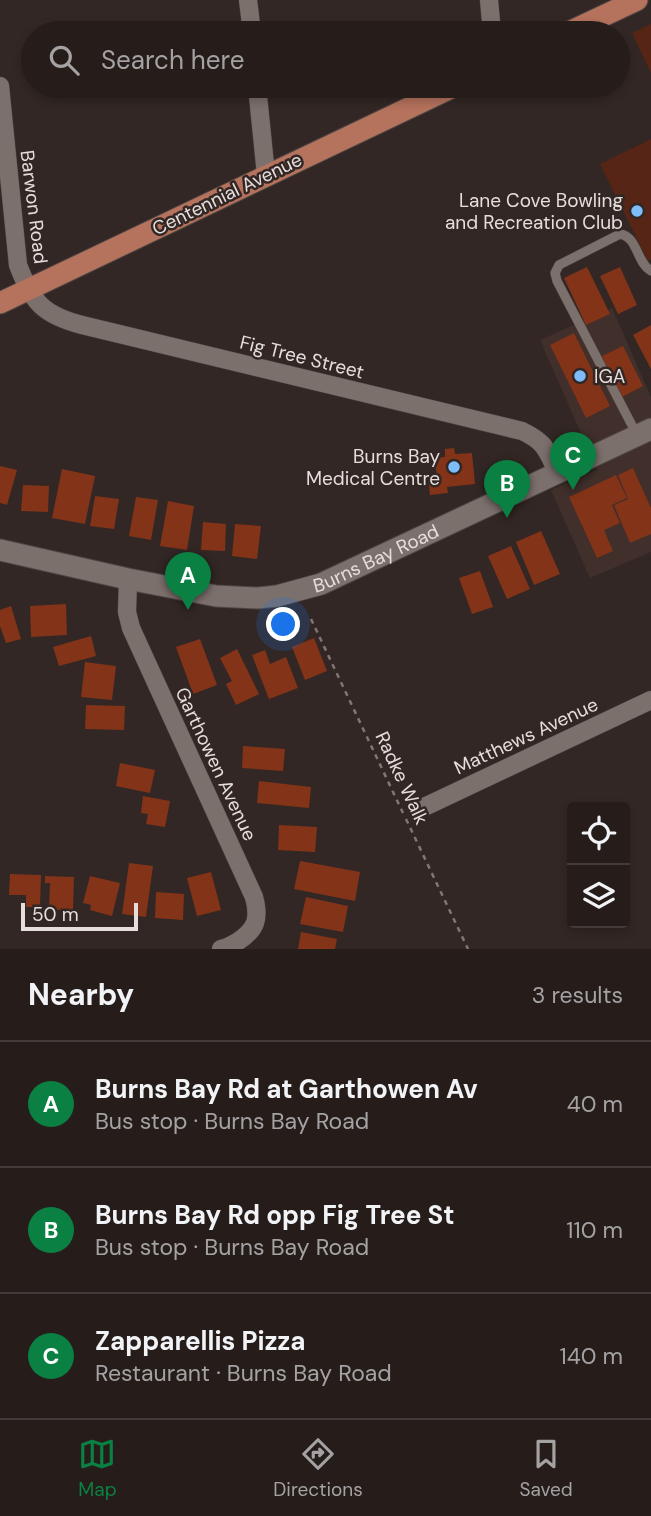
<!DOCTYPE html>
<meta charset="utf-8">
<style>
body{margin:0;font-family:"DM Sans",sans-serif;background:#322a28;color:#f1f3f6}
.controls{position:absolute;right:21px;bottom:21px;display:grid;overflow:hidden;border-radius:7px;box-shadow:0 4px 10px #0003}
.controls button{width:63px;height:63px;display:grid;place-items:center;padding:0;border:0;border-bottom:2px solid #423b3a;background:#261d1b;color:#f1f3f6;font:35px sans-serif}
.scale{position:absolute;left:21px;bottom:18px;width:117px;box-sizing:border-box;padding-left:7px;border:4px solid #e5dedc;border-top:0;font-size:19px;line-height:24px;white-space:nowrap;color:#e5dedc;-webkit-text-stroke:5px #322724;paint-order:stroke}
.you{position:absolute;left:284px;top:625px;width:24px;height:24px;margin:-18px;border:5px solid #fff;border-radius:50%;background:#1a73e8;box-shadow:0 0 0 10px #1a73e833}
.badge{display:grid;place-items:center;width:46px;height:46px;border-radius:50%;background:#0b8043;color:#fff;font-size:23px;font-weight:700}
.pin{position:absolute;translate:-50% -58px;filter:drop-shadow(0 2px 4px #0008)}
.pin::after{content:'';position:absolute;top:37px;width:24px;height:21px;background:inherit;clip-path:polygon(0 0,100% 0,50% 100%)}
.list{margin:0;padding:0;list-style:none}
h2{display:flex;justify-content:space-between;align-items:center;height:91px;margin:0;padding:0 28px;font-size:30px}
h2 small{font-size:23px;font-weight:400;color:#a4a2a3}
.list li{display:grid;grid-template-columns:46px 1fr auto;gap:21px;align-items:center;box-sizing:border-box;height:126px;padding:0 28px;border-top:2px solid #423b3a}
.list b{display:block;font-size:26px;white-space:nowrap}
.list p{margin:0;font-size:23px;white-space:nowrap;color:#a4a2a3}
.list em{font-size:23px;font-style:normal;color:#a4a2a3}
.icon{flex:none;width:38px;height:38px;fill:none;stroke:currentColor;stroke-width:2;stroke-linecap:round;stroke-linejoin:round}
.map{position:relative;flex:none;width:651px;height:949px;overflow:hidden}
.search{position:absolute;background:#261d1b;box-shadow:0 4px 10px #0003;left:21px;right:21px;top:21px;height:77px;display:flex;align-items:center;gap:18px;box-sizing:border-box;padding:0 24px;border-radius:38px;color:#a4a2a3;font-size:26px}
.sheet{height:469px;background:#261d1b}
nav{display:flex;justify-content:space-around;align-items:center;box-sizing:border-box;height:98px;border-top:2px solid #423b3a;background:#261d1b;font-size:19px;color:#a4a2a3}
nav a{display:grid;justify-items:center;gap:4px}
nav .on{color:#0b8043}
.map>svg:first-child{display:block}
.built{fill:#402f2a}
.green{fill:#562516}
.building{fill:#823318}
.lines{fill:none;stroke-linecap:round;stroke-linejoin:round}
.service-casing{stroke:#4e4643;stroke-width:10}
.minor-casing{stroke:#4e4643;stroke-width:19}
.tertiary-casing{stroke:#4e4643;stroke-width:23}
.primary-casing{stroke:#4e4643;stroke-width:23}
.path{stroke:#807774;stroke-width:2.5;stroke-dasharray:5 5;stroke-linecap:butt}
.service{stroke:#7c706c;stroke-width:9}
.minor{stroke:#7c706c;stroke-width:18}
.tertiary{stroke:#7c706c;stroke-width:21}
.primary{stroke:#b5725d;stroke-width:21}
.poi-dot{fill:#7fbdfa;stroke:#322724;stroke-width:2.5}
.labels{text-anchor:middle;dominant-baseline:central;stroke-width:5;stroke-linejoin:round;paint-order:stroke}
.street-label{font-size:19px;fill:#e5dedc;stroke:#322724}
.poi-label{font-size:19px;fill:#e5dedc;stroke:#322724;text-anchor:end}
</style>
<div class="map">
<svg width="651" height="949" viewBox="0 0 651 949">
<rect width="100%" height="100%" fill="#322724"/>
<path class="built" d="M 612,308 L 651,397 L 651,552 L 590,578 L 551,490 L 597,470 L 540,340 Z"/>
<path class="green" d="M 651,24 L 651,73 L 632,33 Z
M 651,139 L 651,259 L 648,261 L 600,164 Z"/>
<path class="building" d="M 587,267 L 610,314 L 586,325 L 564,278 Z
M 620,267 L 637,305 L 618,314 L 600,276 Z
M 651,325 L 651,369 L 633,335 Z
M 574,333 L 610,406 L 586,418 L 550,345 Z
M 623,346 L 643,386 L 622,397 L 602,356 Z
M 454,448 L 455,454 L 472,453 L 475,484 L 447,487 L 448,493 L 430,495 L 428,476 L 437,475 L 434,458 L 445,457 L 445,449 Z
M 0,466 L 17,470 L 7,505 L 0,503 Z
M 633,468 L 651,508 L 651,534 L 630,543 L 614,505 L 628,499 L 618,475 Z
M 62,469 L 95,476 L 85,524 L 52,518 Z
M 616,475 L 627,498 L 612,505 L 620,523 L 604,530 L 613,551 L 597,558 L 569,497 Z
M 23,485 L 49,486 L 48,512 L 21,511 Z
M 95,496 L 119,499 L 114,529 L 90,526 Z
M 136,497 L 158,500 L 151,540 L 129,536 Z
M 168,501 L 194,506 L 187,550 L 160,546 Z
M 203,522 L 226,524 L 225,551 L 201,550 Z
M 235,524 L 261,526 L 257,559 L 232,556 Z
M 541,531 L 560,574 L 534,585 L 516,542 Z
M 511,546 L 530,589 L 507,599 L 488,556 Z
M 480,571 L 493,607 L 472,614 L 459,578 Z
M 66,604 L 67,635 L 31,637 L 30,606 Z
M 11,606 L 21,639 L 6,643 L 0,626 L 0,610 Z
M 91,636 L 96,656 L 59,666 L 53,647 Z
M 314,638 L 327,671 L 305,680 L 292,647 Z
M 200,639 L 217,685 L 193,694 L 176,647 Z
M 237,649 L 259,694 L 236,705 L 226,684 L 232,681 L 220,658 Z
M 265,650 L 270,664 L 286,657 L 298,688 L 269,699 L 252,655 Z
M 85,662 L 116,666 L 112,700 L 81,697 Z
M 86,705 L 125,706 L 124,730 L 85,729 Z
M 243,746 L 285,749 L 283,771 L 242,768 Z
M 120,763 L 155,770 L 150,793 L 116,786 Z
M 259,781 L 311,787 L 309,808 L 257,803 Z
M 143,796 L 170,801 L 165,827 L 146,824 L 148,814 L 141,813 Z
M 279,825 L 317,827 L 315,852 L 278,850 Z
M 300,861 L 360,872 L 355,901 L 294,889 Z
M 129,863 L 153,866 L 146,917 L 122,914 Z
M 211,872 L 221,910 L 197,916 L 187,878 Z
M 10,874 L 41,875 L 40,907 L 26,907 L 26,895 L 9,895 Z
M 45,876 L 74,877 L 73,911 L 49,909 L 50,883 L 45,883 Z
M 90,876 L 120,883 L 112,916 L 90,910 L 91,905 L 83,903 Z
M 156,892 L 184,894 L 183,920 L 155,918 Z
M 306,897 L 348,906 L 343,932 L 300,924 Z
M 301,932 L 337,939 L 335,949 L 298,949 Z"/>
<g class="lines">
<defs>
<path id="service" d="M 637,435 L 557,281 L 555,273 L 559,265 L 620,234 C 638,237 636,262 651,271"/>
<path id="minor" d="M 248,0 L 252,33
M 489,0 L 492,33
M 0,86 L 18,265 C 32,302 43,315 82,325 L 522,431 C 547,443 546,450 558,473
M 257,86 L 266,175
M 128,579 L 127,612 L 131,628 L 254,897 C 260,919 256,930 237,942 C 231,945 228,948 221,949
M 420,809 L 651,700"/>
<g id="tertiary">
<path id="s1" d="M 0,550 L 128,579 L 216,596 L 258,598 L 277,596 L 321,584 L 651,429"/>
</g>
<path id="primary" d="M 567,33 L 637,0
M 0,303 L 455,86"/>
</defs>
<use href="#service" class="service-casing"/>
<use href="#minor" class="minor-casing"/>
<use href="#tertiary" class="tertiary-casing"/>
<use href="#primary" class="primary-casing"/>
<path class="path" d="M 311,619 L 403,813
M 406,819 L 468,949"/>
<use href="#service" class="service"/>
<use href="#minor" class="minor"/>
<use href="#tertiary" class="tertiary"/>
<use href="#primary" class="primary"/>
</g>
<g class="poi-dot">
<circle cx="637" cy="211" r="7"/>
<circle cx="580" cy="376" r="7"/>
<circle cx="454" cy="467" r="7"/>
</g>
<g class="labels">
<g class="street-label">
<text transform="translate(227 194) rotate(-26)">Centennial Avenue</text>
<text transform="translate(34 207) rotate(83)">Barwon Road</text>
<text transform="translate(302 357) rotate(14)">Fig Tree Street</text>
<text stroke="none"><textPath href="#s1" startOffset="388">Burns Bay Road</textPath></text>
<text transform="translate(526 736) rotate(-25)">Matthews Avenue</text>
<text transform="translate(216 764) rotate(65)">Garthowen Avenue</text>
<text transform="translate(402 778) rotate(65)">Radke Walk</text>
</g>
<g class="poi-label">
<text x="623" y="200">Lane Cove Bowling<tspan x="623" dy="22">and Recreation Club</tspan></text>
<text x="594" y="376" text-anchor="start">IGA</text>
<text x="440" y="456">Burns Bay<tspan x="440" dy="22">Medical Centre</tspan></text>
</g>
</g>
</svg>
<div class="controls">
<button><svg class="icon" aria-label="locate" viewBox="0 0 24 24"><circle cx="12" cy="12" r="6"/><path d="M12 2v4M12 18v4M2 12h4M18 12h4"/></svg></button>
<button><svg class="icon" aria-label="layers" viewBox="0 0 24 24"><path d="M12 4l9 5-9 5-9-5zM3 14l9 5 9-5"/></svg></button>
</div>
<div class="scale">50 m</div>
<div class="you"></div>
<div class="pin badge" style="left:188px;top:610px">A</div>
<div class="pin badge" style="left:507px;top:518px">B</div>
<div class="pin badge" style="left:573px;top:490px">C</div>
<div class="search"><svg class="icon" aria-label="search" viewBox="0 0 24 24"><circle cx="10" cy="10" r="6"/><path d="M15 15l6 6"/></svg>Search here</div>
</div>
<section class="sheet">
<h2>Nearby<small>3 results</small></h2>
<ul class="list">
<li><span class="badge">A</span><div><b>Burns Bay Rd at Garthowen Av</b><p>Bus stop · Burns Bay Road</p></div><em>40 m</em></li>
<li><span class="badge">B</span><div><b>Burns Bay Rd opp Fig Tree St</b><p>Bus stop · Burns Bay Road</p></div><em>110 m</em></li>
<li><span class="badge">C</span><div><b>Zapparellis Pizza</b><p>Restaurant · Burns Bay Road</p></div><em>140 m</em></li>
</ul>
</section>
<nav>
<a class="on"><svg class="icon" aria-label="map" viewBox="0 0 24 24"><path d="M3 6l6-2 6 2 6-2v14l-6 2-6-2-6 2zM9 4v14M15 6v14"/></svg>Map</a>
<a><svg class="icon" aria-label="directions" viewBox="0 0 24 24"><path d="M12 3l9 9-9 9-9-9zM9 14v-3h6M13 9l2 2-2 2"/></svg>Directions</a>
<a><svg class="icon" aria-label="saved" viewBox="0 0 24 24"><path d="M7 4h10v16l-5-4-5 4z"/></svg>Saved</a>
</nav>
